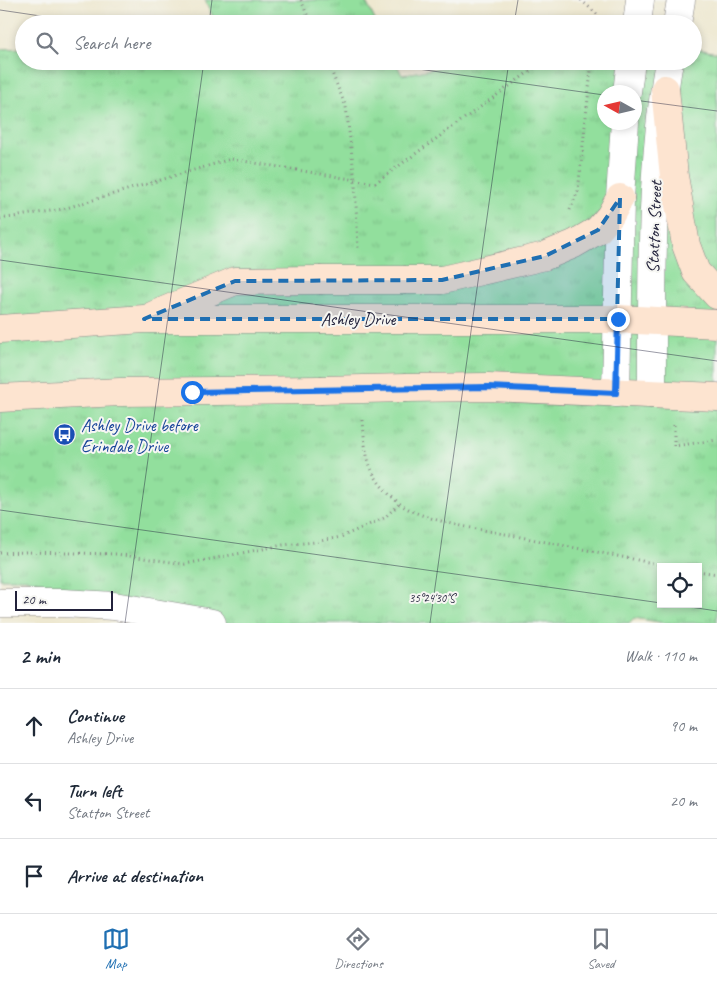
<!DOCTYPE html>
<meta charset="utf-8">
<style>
body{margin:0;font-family:Caveat,sans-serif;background:#f6f6f7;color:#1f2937}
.controls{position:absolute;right:15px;bottom:15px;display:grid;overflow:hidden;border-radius:0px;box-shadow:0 2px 8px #0003}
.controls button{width:45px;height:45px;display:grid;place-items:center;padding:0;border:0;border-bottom:1px solid #e0e1e3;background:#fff;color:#1f2937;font:25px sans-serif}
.compass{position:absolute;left:597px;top:85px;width:45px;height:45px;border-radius:50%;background:#fff;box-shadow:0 2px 8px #0003;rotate:278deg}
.scale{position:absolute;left:15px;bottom:12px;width:98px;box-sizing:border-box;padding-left:5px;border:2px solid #22223b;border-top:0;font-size:14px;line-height:18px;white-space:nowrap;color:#22223b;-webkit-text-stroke:4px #f6f6f2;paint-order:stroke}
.stop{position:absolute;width:15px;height:15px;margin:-11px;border:4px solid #1a73e8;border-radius:50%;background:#fff}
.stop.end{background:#1a73e8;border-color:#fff;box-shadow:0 1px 5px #0008}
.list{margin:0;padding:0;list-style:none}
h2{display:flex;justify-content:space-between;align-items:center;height:65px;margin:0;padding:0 20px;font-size:21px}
h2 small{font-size:16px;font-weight:400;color:#747a83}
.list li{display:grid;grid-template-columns:32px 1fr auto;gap:15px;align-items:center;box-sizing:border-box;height:75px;padding:0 20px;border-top:1px solid #e0e1e3}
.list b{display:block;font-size:19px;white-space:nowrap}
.list p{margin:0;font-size:16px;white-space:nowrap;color:#747a83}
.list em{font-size:16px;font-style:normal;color:#747a83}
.icon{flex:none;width:28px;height:28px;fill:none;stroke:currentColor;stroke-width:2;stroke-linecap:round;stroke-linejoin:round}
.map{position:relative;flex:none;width:717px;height:623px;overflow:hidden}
.search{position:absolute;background:#fff;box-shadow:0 2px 8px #0003;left:15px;right:15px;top:15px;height:55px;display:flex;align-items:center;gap:12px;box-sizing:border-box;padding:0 18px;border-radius:28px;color:#747a83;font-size:19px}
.sheet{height:290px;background:#fff}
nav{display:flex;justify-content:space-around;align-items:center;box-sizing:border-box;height:70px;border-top:1px solid #e0e1e3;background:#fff;font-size:14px;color:#747a83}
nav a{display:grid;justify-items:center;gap:2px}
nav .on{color:#1f6fb2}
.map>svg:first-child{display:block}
.park{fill:url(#park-tufts);stroke:#5a806c;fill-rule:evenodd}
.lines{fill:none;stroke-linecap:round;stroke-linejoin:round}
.minor-casing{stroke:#888586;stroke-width:29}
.tertiary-casing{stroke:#888586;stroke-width:29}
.secondary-casing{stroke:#888586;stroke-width:29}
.path{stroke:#888586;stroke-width:3;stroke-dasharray:1 4;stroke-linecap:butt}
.minor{stroke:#fff;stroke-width:28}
.tertiary{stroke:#fff;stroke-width:28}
.secondary{stroke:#fde4d0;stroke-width:28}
.secondary-bridge-casing{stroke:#888586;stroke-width:29;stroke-linecap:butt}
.secondary-bridge{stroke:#fde4d0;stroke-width:28}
.route{stroke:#1a73e8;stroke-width:6}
.marked{fill:#1f6fb2;fill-opacity:0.2;stroke:#1f6fb2;stroke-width:4;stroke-dasharray:10 6;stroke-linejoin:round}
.ticks{fill:none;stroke:#22223b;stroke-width:1;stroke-opacity:0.45}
.labels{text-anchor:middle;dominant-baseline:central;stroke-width:4;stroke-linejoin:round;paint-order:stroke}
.street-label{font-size:18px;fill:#22223b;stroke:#f6f6f2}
.transit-label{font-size:18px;fill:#164399;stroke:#f6f6f2;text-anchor:start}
.ticks-label{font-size:12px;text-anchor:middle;fill:#22223b;stroke:#f6f6f2;stroke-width:4;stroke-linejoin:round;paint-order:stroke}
</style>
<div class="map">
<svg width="717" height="623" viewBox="0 0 717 623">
<defs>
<pattern id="park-tufts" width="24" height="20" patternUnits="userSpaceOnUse" patternTransform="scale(1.25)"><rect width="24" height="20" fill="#92df9d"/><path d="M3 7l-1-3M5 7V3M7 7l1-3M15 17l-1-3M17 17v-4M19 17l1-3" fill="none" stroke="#7ebf88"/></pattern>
</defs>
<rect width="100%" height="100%" fill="#f6f6f2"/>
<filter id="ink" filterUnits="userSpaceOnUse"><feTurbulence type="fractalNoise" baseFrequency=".02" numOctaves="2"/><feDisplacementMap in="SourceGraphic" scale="10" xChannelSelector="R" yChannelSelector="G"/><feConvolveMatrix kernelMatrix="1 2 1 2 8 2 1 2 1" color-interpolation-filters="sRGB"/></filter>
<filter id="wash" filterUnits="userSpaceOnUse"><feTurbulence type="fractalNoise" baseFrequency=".0096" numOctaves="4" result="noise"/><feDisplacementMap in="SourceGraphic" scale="20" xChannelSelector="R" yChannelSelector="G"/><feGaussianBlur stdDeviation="1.12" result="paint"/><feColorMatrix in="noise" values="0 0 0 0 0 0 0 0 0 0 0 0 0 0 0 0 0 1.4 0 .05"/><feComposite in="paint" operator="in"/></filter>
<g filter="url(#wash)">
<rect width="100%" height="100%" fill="#eee8d0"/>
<path class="park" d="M 205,0 L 365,0 L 377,24 L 216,24 Z
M 24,48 L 24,61 L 395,61 L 402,75 L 470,61 L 693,61 L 693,48 L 717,53 L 717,623 L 665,623 L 634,618 L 629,623 L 186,623 L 26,579 L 0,579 L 0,49 ZM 604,92 L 634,92 L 634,122 L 604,122 ZM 661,567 L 698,567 L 698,604 L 661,604 Z"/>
</g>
<g filter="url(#ink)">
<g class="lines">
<defs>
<path id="minor" d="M 0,603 L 63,603 L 114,606 L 212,623"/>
<path id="tertiary" d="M 637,24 L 640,0
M 677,24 L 681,0
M 627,92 L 631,61
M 616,393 L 620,198 L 625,122
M 652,394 C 652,283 650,171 669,61"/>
<path id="secondary" d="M 665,89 L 674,176 L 686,245 L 696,272 L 717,295
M 406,280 L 442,280 L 545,256 L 574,244 L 598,230 L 610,216 L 620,198
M 154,315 L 235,281 L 319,280
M 407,319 L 617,319 L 717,324
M 0,329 L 144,319 L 320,319
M 406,388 L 488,387 L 717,397
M 0,398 L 120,392 L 320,390"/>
</defs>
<use href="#minor" class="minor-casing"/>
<use href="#tertiary" class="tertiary-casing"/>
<use href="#secondary" class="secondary-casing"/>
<path class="path" d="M 301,0 L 311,24
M 581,0 L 598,15 L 597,24
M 327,61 L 346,107 L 355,180 L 358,249
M 570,210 L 578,191 L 592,61
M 0,219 L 63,209 L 231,159 L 375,183 L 544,61
M 363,420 C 365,457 368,478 399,503 C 420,521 483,530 511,535 C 565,546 618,556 672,567
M 674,425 L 674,446 L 717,440
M 0,553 L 25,552 L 116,554 L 185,564 L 283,545 L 315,542 L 341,537 L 384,518 L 399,504
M 698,571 L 717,574"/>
<use href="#minor" class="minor"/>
<use href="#tertiary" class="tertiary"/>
<use href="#secondary" class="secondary"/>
<defs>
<path id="secondary-bridge" d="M 319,280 L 406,280
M 320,319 L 407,319
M 320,390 L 406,388"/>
</defs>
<use href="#secondary-bridge" class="secondary-bridge-casing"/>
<use href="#secondary-bridge" class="secondary-bridge"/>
</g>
</g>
<g class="lines" filter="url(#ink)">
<path class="route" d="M 192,392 L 488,387 L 616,393 L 618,319"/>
</g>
<path class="marked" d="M 620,198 L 617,319 L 144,319 L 235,281 L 442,280 L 545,256 L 598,230 Z"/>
<path class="ticks" d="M 0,10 L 95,24M 209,24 L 212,0M 514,24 L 518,0M 361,61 L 604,95M 634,100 L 717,111M 0,260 L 717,361M 0,510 L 661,603M 670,604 L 717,611M 125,623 L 204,61M 430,623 L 509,61"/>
<defs>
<symbol id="bus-disc" viewBox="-11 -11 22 22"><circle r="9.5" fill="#1a4fb4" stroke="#f6f6f2"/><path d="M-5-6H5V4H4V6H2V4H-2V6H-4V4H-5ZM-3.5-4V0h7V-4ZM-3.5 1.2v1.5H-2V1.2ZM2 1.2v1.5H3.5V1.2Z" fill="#fff"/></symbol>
</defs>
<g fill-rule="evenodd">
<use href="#bus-disc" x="52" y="422" width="25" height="25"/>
</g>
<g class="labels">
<g class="street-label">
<text transform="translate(654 227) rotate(-88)">Statton Street</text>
<text x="358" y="319">Ashley Drive</text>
</g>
<g class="transit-label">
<text x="81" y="425">Ashley Drive before<tspan x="81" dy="21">Erindale Drive</tspan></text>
</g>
</g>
<g class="ticks-label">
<text x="432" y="602">35°24'30"S</text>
</g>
</svg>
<div class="controls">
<button><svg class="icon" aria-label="locate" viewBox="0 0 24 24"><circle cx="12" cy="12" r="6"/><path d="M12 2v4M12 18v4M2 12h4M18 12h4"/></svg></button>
</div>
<svg class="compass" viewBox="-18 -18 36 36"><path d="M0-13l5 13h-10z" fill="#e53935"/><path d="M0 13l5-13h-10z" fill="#747a83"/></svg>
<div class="scale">20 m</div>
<div class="stop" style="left:192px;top:392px"></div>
<div class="stop end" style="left:618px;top:319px"></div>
<div class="search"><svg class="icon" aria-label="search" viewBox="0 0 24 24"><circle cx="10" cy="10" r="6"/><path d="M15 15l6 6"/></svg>Search here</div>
</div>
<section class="sheet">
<h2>2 min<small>Walk · 110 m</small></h2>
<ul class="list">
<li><svg class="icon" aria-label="ahead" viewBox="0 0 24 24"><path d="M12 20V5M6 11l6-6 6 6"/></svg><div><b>Continue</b><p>Ashley Drive</p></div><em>90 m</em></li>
<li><svg class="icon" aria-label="left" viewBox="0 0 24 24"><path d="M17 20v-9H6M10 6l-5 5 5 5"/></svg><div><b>Turn left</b><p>Statton Street</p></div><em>20 m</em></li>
<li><svg class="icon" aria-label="arrive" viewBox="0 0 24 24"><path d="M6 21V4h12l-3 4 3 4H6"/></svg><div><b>Arrive at destination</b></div></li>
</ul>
</section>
<nav>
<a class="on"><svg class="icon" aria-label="map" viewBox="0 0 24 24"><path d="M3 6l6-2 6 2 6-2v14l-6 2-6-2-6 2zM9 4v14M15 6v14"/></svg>Map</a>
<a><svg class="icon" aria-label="directions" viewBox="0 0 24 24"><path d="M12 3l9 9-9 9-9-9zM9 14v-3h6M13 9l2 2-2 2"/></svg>Directions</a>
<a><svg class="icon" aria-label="saved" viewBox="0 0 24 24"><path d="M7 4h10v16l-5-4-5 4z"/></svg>Saved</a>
</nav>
